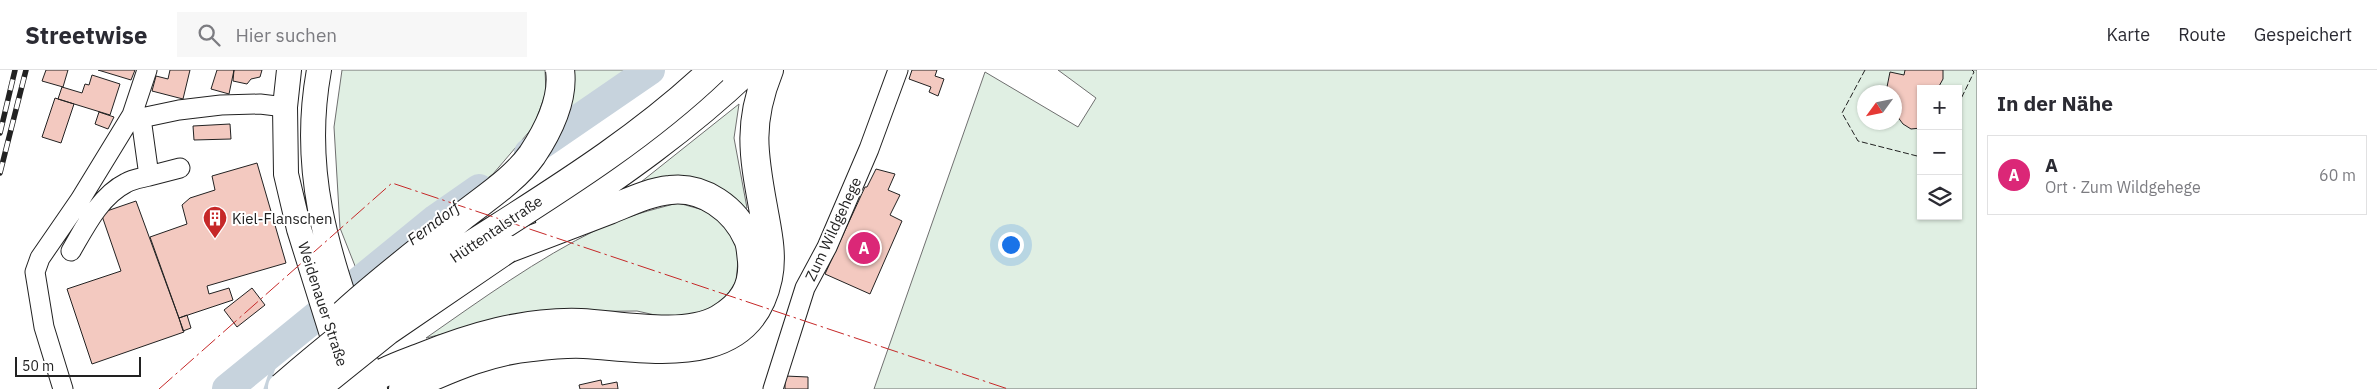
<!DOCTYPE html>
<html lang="de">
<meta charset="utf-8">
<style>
body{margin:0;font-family:"IBM Plex Sans",sans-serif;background:#f7f7f7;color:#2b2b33}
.controls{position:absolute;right:15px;top:15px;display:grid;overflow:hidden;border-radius:0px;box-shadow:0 1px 4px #0004}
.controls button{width:45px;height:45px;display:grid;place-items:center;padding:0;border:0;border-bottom:1px solid #e1e1e2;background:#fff;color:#2b2b33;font:25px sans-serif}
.compass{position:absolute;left:1857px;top:15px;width:45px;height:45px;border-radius:50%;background:#fff;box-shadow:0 1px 4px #0004;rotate:237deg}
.scale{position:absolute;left:15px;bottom:12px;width:126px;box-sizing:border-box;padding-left:5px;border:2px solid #222;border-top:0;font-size:14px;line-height:18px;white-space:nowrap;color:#222;-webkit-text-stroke:4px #fff;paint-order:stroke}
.you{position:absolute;left:1010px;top:174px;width:18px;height:18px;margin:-12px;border:4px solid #fff;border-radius:50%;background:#1a73e8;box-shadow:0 0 0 8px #1a73e833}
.badge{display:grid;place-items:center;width:32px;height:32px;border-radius:50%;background:#db2777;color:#fff;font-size:16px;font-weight:700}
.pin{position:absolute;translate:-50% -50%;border:2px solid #fff;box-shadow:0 1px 5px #0006}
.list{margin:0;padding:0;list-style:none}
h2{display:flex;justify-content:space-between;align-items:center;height:65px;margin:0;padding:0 20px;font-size:21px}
h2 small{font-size:16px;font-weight:400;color:#7c7c81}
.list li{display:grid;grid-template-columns:32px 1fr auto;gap:15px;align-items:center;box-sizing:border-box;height:80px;margin:0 10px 10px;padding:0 10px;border:1px solid #e1e1e2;border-radius:0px}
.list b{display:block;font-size:19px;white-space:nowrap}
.list p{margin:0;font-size:16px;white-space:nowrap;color:#7c7c81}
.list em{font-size:16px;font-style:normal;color:#7c7c81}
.icon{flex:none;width:28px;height:28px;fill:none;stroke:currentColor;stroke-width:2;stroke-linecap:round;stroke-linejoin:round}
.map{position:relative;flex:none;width:1977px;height:319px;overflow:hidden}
header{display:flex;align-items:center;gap:30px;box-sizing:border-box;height:70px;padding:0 25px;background:#fff;border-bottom:1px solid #e1e1e2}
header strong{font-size:24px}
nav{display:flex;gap:28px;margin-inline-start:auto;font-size:18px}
.search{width:350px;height:45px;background:#f7f7f7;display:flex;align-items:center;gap:12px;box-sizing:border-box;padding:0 18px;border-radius:0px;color:#7c7c81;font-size:19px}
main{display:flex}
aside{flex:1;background:#fff}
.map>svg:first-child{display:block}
.green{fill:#e0efe3;stroke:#6f6f6f;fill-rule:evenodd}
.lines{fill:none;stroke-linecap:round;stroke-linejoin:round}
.stream{stroke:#c7d3dd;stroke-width:5}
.river{stroke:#c7d3dd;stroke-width:30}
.building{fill:#f3c9c0;stroke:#222}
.minor-casing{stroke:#222;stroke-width:21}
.major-casing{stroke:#222;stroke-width:26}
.highway-casing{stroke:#222;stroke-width:30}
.minor{stroke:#fff;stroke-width:19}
.major{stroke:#fff;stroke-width:24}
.highway{stroke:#fff;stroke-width:28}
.rail-casing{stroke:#222;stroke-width:5.5}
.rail{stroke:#fff;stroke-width:4;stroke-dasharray:11;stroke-linecap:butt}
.highway-bridge-casing{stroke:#222;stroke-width:30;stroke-linecap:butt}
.highway-bridge{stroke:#fff;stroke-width:28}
.fence{stroke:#222;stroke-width:1;stroke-dasharray:6 2.5;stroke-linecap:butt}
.power{stroke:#c62828;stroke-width:1;stroke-dasharray:18 4 2.5 4;stroke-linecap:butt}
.labels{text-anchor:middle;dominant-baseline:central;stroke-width:4;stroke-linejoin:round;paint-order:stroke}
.poi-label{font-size:15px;fill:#222;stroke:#fff;text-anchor:start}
.street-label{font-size:15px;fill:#222;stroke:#fff}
.water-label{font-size:16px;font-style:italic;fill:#222;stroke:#fff}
</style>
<header>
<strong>Streetwise</strong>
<div class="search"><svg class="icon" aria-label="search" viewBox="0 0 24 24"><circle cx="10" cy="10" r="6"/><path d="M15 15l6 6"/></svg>Hier suchen</div>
<nav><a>Karte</a><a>Route</a><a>Gespeichert</a></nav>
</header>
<main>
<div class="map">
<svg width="1977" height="319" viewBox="0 0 1977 319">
<rect width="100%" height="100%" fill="#fff"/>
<path class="green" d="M 342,0 L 545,0 L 546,22 L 534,56 L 493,104 L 359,206 L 340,158 L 334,57 Z
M 572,0 L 639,0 L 569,45 L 574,17 Z
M 1058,0 L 1977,0 L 1977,319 L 874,319 L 985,2 L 1078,57 L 1096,28 ZM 1921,19 L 1958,19 L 1958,146 L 1921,146 ZM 1864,22 L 1894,22 L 1894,52 L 1864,52 Z
M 739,34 L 734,68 L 747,138 L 740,141 L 692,109 L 641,112 Z
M 678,133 L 707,141 L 728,156 L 739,181 L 736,211 L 725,229 L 704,245 L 673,249 L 637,241 L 535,242 L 426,268 C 482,229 537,189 598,159 C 623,147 651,140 678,133 Z"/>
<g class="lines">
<path class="stream" d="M 266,319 L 281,273"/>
<path class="river" d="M 529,83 L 650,0
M 227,319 L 436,149 L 479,119"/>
</g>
<path class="building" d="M 46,0 L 68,0 L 63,17 L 42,11 Z
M 98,0 L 135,0 L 131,10 Z
M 170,0 L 190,0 L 183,29 L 152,21 L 156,6 L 168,9 Z
M 217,0 L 234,0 L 229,24 L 211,19 Z
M 234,0 L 262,0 L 260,7 L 251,9 L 247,14 L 233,11 Z
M 912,0 L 937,0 L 935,6 L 944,9 L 938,26 L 929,22 L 931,17 L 909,9 Z
M 1905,0 L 1943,0 L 1943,9 L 1938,18 L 1921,19 L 1919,22 L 1921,58 L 1911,59 L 1903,54 L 1897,46 L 1899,28 L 1894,26 L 1894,22 L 1886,22 L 1890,2 L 1904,5 Z
M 92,5 L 120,14 L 110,45 L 58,29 L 62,17 L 82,23 L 85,14 L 89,15 Z
M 55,28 L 74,34 L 61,73 L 42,67 Z
M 99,42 L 114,47 L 108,59 L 95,54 Z
M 230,54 L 231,69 L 194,70 L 193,56 Z
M 257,93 L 286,193 L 207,216 L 209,224 L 229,218 L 233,230 L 179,248 L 150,167 L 187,154 L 182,135 L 190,128 L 215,120 L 212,106 Z
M 876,99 L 895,104 L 888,120 L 900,125 L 890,145 L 902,151 L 870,224 L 825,204 L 865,117 L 867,117 Z
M 136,131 L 184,262 L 92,294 L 67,219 L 121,201 L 101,143 Z
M 252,218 L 265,235 L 237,257 L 224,240 Z
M 187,245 L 191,258 L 183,261 L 179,248 Z
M 785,306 L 808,307 L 808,319 L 785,319 Z
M 601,310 L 602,315 L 617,312 L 618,319 L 580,319 L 579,315 Z"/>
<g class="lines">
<defs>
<path id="minor" d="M 132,45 L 141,48 L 179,40 L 221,35 L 260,34 L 285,37
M 149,106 L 180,98
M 71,181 C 85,157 100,126 126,113 C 133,109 142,108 149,106 L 141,48
M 63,319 L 44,257 L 35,202 L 40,188 L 80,130 L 132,45 L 147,0
M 773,319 L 805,218 L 827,177 L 869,79 L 898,0"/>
<path id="major" d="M 289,0 L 285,37 L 286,104 L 299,159 L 349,319
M 319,0 C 297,120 339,208 375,319"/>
<path id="highway" d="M 550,151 C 620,104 686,58 747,0
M 360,319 C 377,303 398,296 419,288 C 471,267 524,251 581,253 C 620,255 683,269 719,249 C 742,235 754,218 752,191 C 751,184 751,175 748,169 C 735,139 703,116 670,120 C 649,122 629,132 609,140 C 575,153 541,166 507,179
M 403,319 C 445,301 486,281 532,277 C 549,275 567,273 584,274 C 653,278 749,299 768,208 C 773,184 767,160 763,137 C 753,83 748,52 769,0"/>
</defs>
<use href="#minor" class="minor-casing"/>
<use href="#major" class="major-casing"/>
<use href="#highway" class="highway-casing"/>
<use href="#minor" class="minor"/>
<use href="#major" class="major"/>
<use href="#highway" class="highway"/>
<defs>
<path id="rail" d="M 0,63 L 15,0
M 0,103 L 26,0"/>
</defs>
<use href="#rail" class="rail-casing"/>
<use href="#rail" class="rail"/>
<defs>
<path id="highway-bridge" d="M 344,244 C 382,209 424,178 464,145 C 487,127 515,109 532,85 C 548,61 564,29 560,0
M 282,317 C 325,280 369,244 416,211 C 516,144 625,84 713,0
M 315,319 L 387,261 L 507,179"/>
</defs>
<use href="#highway-bridge" class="highway-bridge-casing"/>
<use href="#highway-bridge" class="highway-bridge"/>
<path class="fence" d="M 1865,0 L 1842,43 L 1858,71 L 1921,87
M 1958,35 L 1974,2 L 1972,0"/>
<path class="power" d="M 159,319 L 392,113 L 1008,319"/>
</g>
<defs>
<symbol id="building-pin" viewBox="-11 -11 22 30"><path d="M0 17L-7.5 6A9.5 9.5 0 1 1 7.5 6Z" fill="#c62828" stroke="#fff"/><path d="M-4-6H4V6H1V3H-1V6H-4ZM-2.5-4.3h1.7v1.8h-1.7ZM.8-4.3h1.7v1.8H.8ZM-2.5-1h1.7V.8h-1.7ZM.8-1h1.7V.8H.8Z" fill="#fff"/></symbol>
</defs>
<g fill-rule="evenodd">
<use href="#building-pin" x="201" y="134" width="28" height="38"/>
</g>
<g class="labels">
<g class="poi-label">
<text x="232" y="148">Kiel-Flanschen</text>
</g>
<g class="street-label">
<text transform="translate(496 159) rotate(-34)">Hüttentalstraße</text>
<text transform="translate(833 159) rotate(-65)">Zum Wildgehege</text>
<text transform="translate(323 234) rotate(72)">Weidenauer Straße</text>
</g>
<g class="water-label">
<text transform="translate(433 153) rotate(-37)">Ferndorf</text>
</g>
</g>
</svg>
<div class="controls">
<button>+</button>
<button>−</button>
<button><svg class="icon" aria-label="layers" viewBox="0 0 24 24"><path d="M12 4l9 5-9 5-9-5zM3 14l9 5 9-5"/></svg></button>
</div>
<svg class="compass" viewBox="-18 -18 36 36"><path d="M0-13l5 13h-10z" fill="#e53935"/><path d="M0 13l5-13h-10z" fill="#7c7c81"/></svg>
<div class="scale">50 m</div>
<div class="you"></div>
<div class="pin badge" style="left:864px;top:178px">A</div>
</div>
<aside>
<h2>In der Nähe<small></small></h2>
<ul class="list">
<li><span class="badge">A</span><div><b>A</b><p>Ort · Zum Wildgehege</p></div><em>60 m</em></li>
</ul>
</aside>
</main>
